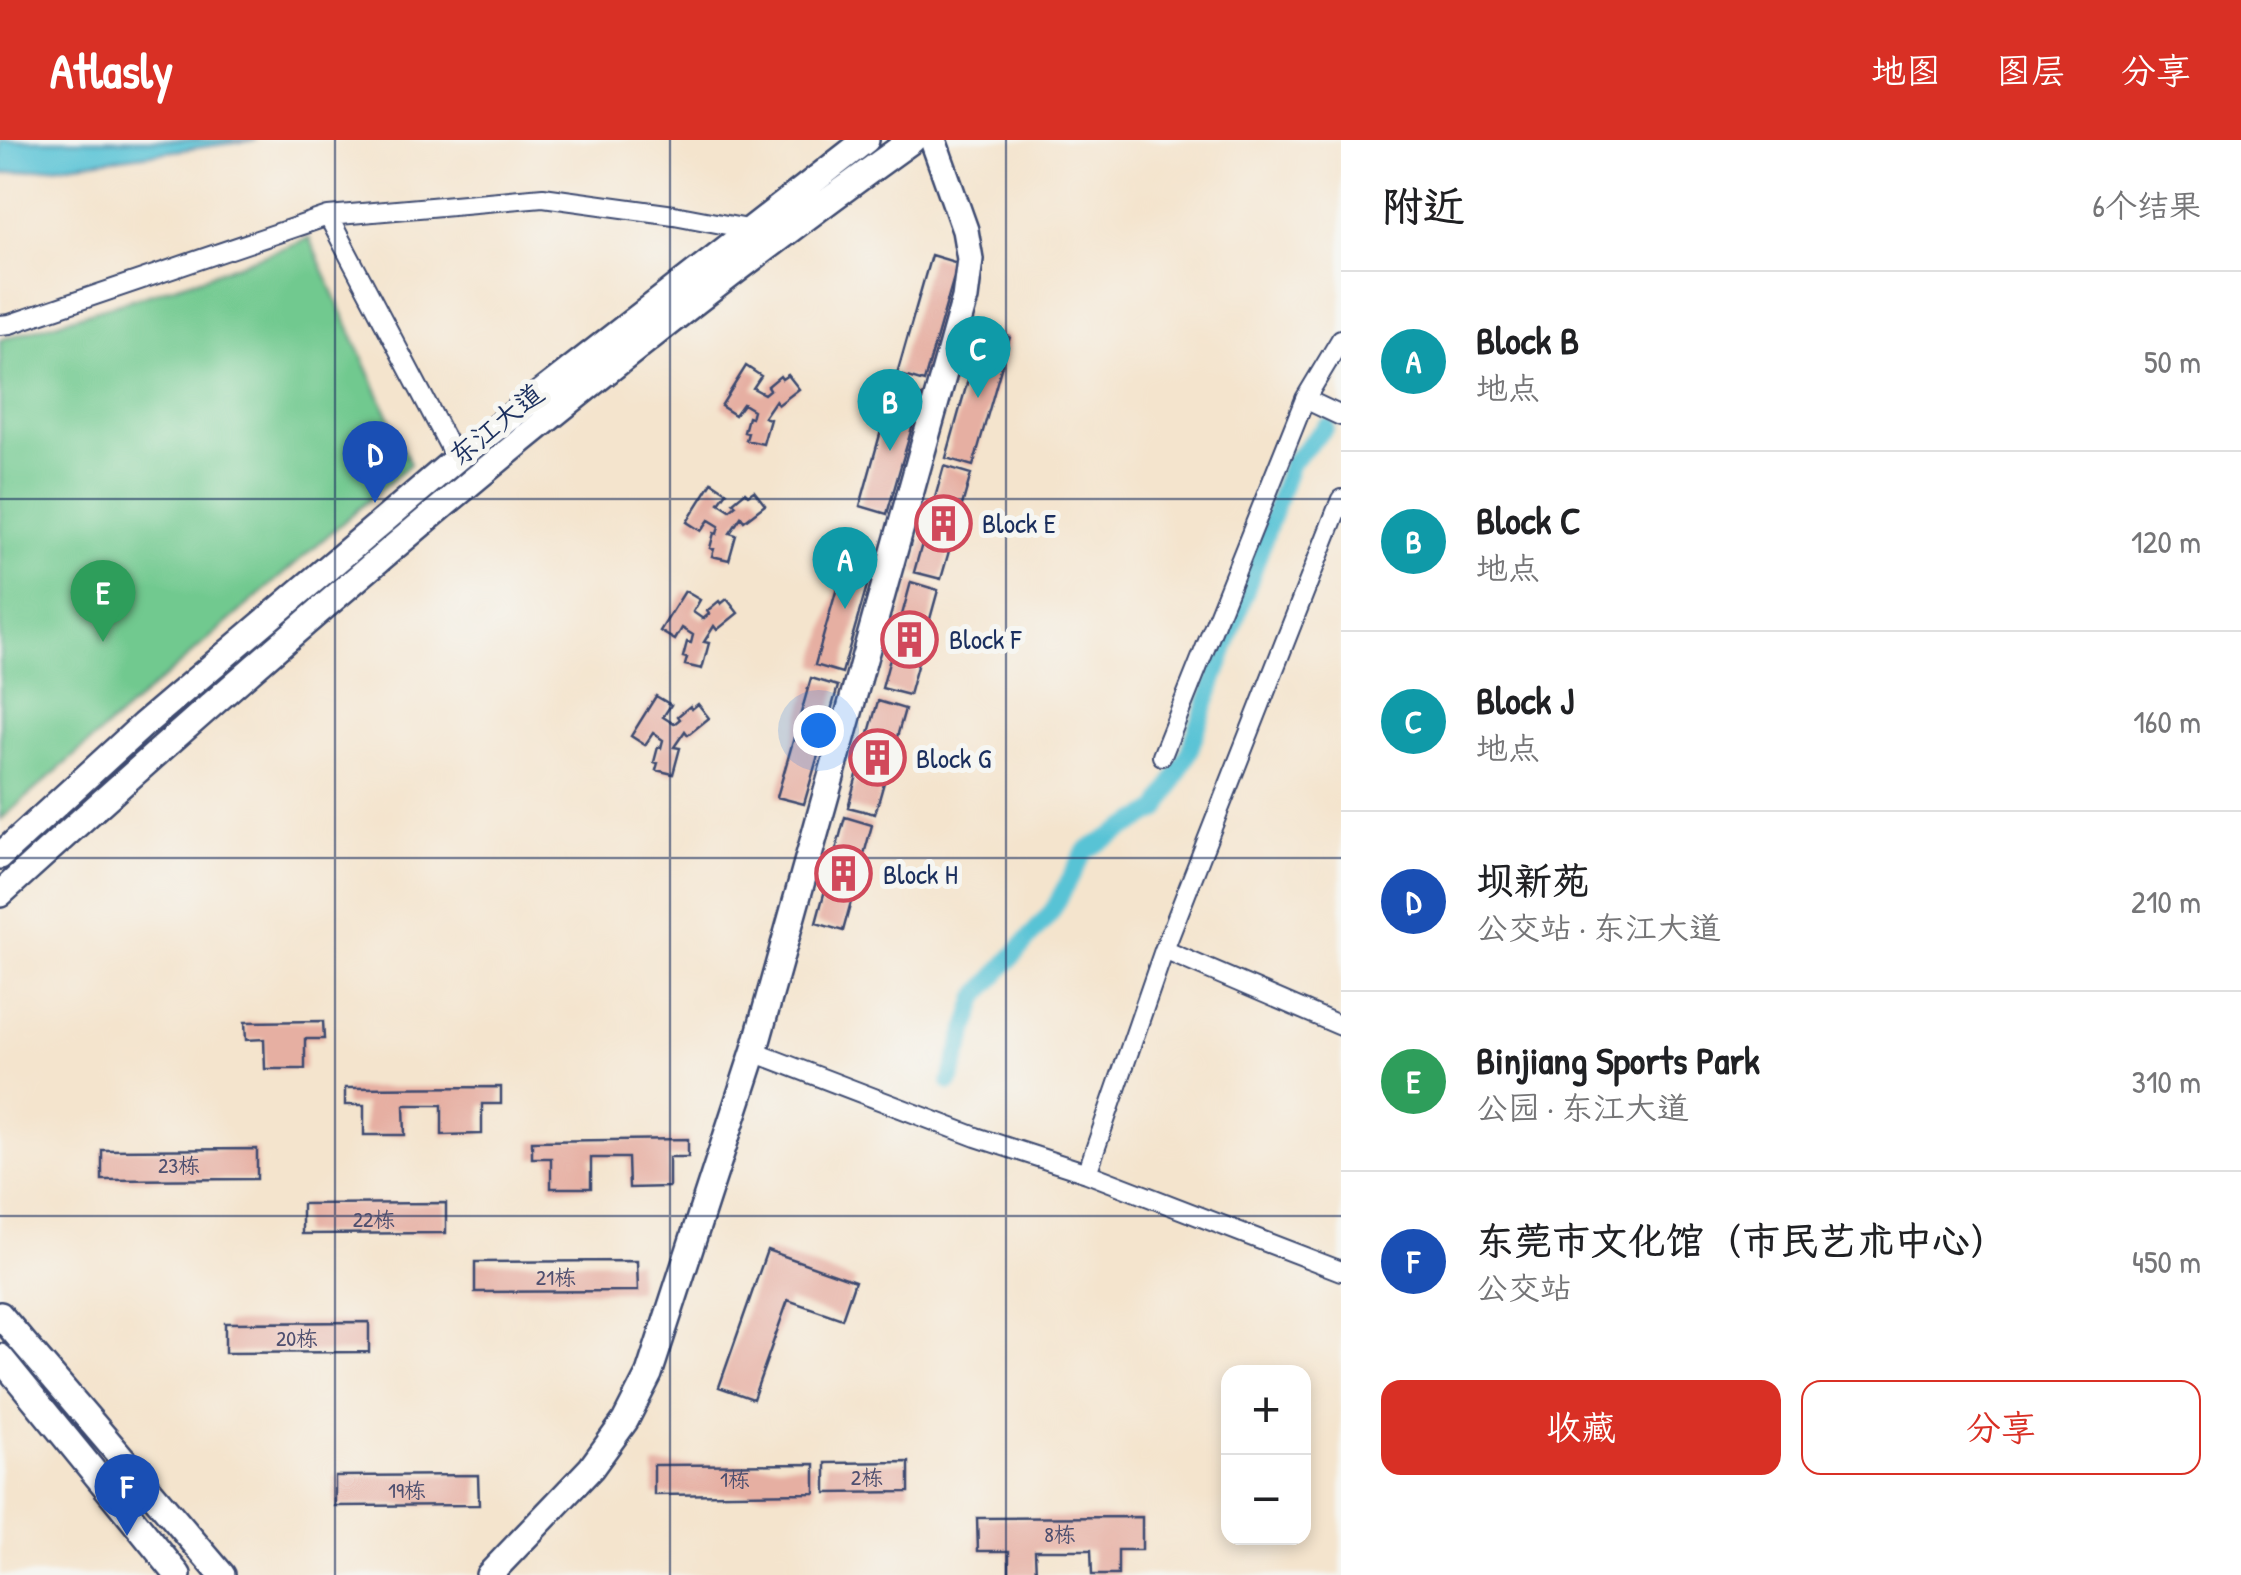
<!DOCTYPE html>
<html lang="zh">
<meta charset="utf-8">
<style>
body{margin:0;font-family:"Patrick Hand","LXGW WenKai TC",sans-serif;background:#f2f2f2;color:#202124}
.controls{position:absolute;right:30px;bottom:30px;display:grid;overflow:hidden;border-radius:20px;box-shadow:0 5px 15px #0003}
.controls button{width:90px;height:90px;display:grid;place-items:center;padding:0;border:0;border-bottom:2px solid #e0e0e0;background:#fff;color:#202124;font:50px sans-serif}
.you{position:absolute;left:818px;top:590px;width:35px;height:35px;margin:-25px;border:8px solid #fff;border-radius:50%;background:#1a73e8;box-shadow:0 0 0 15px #1a73e833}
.badge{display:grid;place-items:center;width:65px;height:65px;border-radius:50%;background:#d93025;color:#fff;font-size:32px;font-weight:700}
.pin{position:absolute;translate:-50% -82px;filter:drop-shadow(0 2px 5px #0008)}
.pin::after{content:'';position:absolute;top:52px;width:35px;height:30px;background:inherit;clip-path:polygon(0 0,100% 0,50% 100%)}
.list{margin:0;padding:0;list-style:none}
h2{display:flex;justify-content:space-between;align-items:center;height:130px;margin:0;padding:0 40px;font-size:42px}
h2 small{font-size:32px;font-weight:400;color:#757577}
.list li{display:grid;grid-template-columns:65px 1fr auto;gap:30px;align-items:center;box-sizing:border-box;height:180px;padding:0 40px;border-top:2px solid #e0e0e0}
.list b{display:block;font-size:38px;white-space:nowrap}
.list p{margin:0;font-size:32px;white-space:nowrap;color:#757577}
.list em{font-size:32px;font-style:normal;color:#757577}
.actions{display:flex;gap:20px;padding:30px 40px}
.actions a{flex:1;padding:22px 0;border:2px solid #d93025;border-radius:20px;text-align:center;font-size:35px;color:#d93025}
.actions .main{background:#d93025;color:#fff}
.map{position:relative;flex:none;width:1341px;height:1435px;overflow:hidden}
header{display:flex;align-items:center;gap:60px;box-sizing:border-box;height:140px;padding:0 50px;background:#d93025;color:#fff}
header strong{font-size:48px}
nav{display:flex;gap:55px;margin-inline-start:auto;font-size:35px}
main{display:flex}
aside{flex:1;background:#fff}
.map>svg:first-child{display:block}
.green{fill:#71c98f;stroke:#467c76;stroke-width:2.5}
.water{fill:#59c3d5;stroke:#3a799a;stroke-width:2.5}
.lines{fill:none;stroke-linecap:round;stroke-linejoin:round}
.canal{stroke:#59c3d5;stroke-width:18}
.building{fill:#e6afa2}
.street-casing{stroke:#3c4a6f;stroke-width:22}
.secondary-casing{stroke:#3c4a6f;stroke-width:30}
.street{stroke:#fff;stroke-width:18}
.secondary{stroke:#fff;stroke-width:25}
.grid{fill:none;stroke:#1b2f5e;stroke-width:2.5;stroke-opacity:0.55}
.labels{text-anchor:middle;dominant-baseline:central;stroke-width:10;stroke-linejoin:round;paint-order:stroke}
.number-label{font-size:22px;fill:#4e4f6f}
.street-label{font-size:28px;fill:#1b2f5e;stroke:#f6f6f2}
.poi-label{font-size:28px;fill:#1b2f5e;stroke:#f6f6f2;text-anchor:start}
</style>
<header>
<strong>Atlasly</strong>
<nav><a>地图</a><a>图层</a><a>分享</a></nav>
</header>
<main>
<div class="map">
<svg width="1341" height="1435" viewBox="0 0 1341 1435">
<rect width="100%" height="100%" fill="#f6f6f2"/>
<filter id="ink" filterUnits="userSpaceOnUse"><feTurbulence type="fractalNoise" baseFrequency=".01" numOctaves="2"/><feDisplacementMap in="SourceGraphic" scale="20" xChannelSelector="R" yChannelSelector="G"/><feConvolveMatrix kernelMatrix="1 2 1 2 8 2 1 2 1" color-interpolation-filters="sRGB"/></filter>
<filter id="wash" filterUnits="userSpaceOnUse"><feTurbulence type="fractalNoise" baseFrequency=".0048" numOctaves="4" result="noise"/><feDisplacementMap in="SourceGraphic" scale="40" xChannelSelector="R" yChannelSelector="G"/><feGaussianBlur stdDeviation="2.25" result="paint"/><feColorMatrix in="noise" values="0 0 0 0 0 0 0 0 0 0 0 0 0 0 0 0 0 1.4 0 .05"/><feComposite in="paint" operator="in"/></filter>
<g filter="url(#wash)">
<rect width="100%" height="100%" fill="#f4e4cd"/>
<path class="green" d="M 309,98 L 410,324 L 0,680 L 0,200 L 207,136 Z"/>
<path class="water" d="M 0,0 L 256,0 L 0,34 Z"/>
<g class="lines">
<path class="canal" d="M 950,942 L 977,857 L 1051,773 L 1085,711 L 1158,670 L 1189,612 L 1291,323 L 1326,287"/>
</g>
<g id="blocks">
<path class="building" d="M 931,115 L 958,123 L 924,242 L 897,234 Z
M 982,190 L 1010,197 L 973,326 L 946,318 Z
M 746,226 L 761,236 L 753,248 L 764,254 L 770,249 L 768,246 L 780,236 L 782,239 L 788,235 L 799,249 L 778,265 L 775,261 L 764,277 L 770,279 L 763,304 L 746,300 L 748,293 L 744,292 L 748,277 L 751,278 L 753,270 L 743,264 L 735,275 L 721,266 Z
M 893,248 L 921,256 L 887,374 L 860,366 Z
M 944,326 L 971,334 L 941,439 L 914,432 Z
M 712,342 L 727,352 L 719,363 L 730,370 L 736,365 L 733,362 L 745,352 L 748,355 L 754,351 L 765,365 L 744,381 L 741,377 L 730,393 L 736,395 L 729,420 L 712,416 L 714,409 L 710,408 L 714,393 L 717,394 L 719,386 L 709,380 L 701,391 L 687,382 Z
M 849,406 L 876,414 L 842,533 L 815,525 Z
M 911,442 L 938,450 L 909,555 L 882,548 Z
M 685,451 L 700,460 L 693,472 L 703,479 L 709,474 L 707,471 L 719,461 L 721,464 L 727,459 L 738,473 L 717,490 L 714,486 L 704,502 L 709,503 L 702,529 L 685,525 L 687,518 L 683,517 L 687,502 L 691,503 L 693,495 L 682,488 L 675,500 L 660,491 Z
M 811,538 L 838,546 L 804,664 L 777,657 Z
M 656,556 L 671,565 L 663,577 L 674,584 L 680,579 L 678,576 L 690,566 L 692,569 L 698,564 L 709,578 L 688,595 L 685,591 L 674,607 L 680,608 L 673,634 L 656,630 L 658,623 L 654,622 L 658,607 L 661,608 L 663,600 L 653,593 L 645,605 L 631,596 Z
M 878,561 L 905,569 L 875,674 L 848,667 Z
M 845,677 L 872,685 L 843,791 L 816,783 Z
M 323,881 L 324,899 L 305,899 L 305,929 L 265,929 L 264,899 L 246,900 L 245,882 Z
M 501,947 L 501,964 L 482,964 L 482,994 L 442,995 L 442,965 L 404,965 L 405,995 L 364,995 L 364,965 L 345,965 L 345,948 Z
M 688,999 L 688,1017 L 669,1017 L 669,1047 L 629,1048 L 628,1018 L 591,1018 L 591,1048 L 551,1048 L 551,1018 L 532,1018 L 532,1001 Z
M 257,1009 L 257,1039 L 102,1040 L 102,1010 Z
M 446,1063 L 446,1093 L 302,1094 L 302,1064 Z
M 767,1110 L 855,1141 L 842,1179 L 788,1160 L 753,1259 L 719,1247 Z
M 637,1121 L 638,1151 L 475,1152 L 475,1122 Z
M 369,1182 L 369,1212 L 225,1213 L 225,1183 Z
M 909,1322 L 909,1352 L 826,1353 L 826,1323 Z
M 815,1324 L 815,1353 L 654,1355 L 654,1325 Z
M 478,1335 L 479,1365 L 335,1366 L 335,1336 Z
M 1142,1377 L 1142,1410 L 1118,1410 L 1118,1435 L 1092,1435 L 1091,1410 L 1035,1410 L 1036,1435 L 1009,1435 L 1009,1411 L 978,1411 L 977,1378 Z"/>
</g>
</g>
<g filter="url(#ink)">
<use href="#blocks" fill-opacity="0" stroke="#3c4a6f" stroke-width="2.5"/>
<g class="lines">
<defs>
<path id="street" d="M 328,76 L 456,319
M 0,185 L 10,184 L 328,76 L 543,57 L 674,75 L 748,89
M 1305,259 L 1341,276
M 1162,616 L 1305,259 L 1341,199
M 1164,810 L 1341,886
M 754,912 L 976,997 L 1087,1033 L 1341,1131
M 1087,1033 L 1164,810 L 1341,359"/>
<path id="secondary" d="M 0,716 L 143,585 L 456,319 L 866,0
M 0,754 C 292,489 591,230 912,0
M 0,1175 L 222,1435
M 0,1217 L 178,1435
M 489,1435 L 591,1328 L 625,1281 L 649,1234 L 754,912 L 965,158 L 970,119 L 965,90 L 933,0"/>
</defs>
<use href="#street" class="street-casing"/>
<use href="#secondary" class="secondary-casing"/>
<use href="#street" class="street"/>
<use href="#secondary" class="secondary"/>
</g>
</g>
<path class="grid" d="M 335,0 L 335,1435M 670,0 L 670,1435M 1006,0 L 1006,1435M 0,359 L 1341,359M 0,718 L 1341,718M 0,1076 L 1341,1076"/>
<defs>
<symbol id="building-ring" viewBox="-11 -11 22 22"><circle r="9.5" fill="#f6f6f2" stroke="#d1495b" stroke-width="1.5"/><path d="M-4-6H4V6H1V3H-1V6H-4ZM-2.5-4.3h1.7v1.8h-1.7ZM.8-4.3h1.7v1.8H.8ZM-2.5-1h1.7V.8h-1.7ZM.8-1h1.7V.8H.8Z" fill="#d1495b"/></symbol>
</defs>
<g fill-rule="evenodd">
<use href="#building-ring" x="912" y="352" width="63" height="63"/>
<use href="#building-ring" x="878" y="468" width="63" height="63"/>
<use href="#building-ring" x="846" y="586" width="63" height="63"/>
<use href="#building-ring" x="812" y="702" width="63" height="63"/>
</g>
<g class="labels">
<g class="number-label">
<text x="179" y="1025">23栋</text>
<text x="374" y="1079">22栋</text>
<text x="556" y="1137">21栋</text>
<text x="297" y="1198">20栋</text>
<text x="867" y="1337">2栋</text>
<text x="735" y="1339">1栋</text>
<text x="407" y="1350">19栋</text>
<text x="1060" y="1394">8栋</text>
</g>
<g class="street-label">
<text transform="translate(496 284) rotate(-39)">东江大道</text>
</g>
<g class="poi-label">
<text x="982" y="383">Block E</text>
<text x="949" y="499">Block F</text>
<text x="916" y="618">Block G</text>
<text x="883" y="734">Block H</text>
</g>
</g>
</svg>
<div class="controls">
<button>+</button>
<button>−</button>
</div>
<div class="you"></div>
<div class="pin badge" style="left:845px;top:469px;background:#0f9aa8">A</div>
<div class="pin badge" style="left:890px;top:311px;background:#0f9aa8">B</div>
<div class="pin badge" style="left:978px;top:258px;background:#0f9aa8">C</div>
<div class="pin badge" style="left:375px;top:363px;background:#1a4fb4">D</div>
<div class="pin badge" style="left:103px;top:502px;background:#2e9e5b">E</div>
<div class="pin badge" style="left:127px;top:1396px;background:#1a4fb4">F</div>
</div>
<aside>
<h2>附近<small>6个结果</small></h2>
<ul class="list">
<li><span class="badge" style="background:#0f9aa8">A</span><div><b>Block B</b><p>地点</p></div><em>50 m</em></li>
<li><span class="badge" style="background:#0f9aa8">B</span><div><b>Block C</b><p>地点</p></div><em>120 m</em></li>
<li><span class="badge" style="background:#0f9aa8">C</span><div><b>Block J</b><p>地点</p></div><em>160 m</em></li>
<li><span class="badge" style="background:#1a4fb4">D</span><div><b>坝新苑</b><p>公交站 · 东江大道</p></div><em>210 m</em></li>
<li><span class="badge" style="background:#2e9e5b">E</span><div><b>Binjiang Sports Park</b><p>公园 · 东江大道</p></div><em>310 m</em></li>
<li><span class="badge" style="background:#1a4fb4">F</span><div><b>东莞市文化馆（市民艺术中心）</b><p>公交站</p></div><em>450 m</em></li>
</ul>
<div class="actions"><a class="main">收藏</a><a>分享</a></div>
</aside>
</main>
